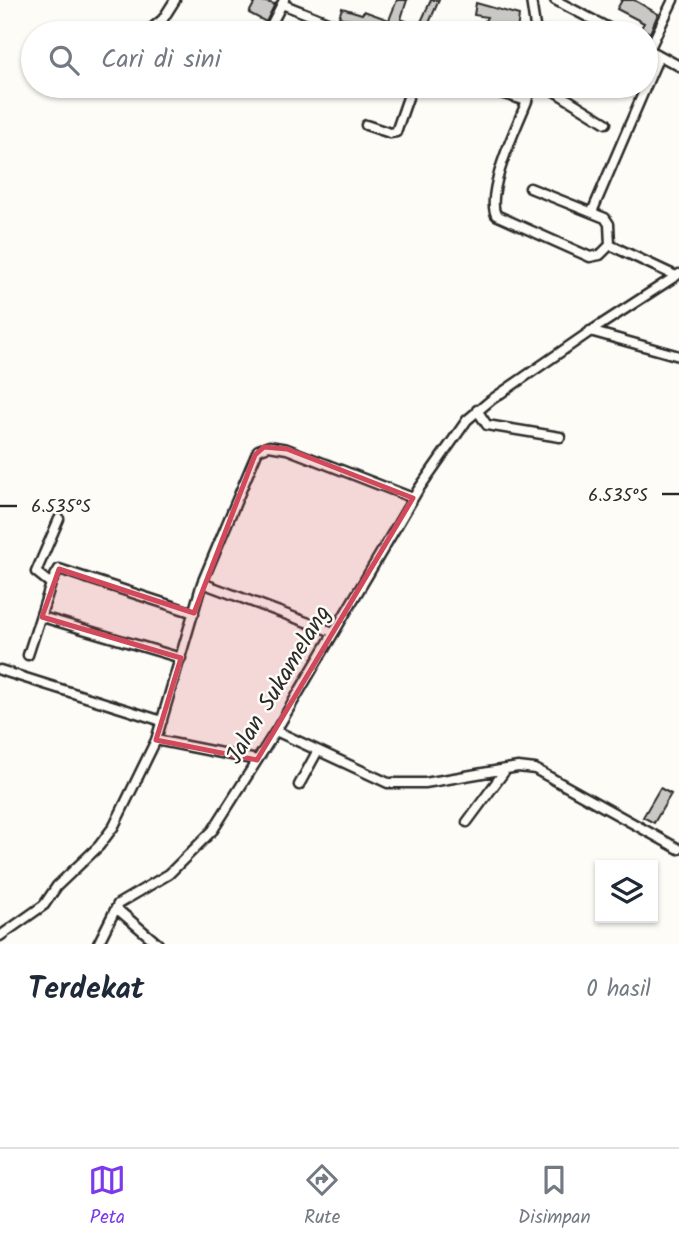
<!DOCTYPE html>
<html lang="id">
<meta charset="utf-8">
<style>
body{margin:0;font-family:Kalam,sans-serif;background:#f6f6f7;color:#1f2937}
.controls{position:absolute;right:21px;bottom:21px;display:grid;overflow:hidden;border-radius:0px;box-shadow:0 2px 5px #0004}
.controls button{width:63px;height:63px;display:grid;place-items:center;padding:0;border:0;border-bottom:2px solid #e0e1e3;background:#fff;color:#1f2937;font:35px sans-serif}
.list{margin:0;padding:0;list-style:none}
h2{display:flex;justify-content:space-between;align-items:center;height:91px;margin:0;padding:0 28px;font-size:30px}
h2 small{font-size:23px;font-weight:400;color:#747a83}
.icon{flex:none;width:38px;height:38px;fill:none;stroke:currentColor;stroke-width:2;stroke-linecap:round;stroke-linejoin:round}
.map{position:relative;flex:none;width:679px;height:944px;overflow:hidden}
.search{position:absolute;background:#fff;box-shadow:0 2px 5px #0004;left:21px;right:21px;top:21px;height:77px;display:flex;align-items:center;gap:18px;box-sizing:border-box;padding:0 24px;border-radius:38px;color:#747a83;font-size:26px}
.sheet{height:203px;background:#fff}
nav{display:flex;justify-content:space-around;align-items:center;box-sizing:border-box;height:98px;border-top:2px solid #e0e1e3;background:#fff;font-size:19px;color:#747a83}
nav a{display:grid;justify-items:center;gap:4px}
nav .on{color:#7c3aed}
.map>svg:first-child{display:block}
.building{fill:#c9c8c4;stroke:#2b2b2b;stroke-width:2}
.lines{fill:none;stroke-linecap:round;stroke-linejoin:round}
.street-casing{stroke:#2b2b2b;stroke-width:13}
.street{stroke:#fdfcf7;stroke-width:8}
.marked{fill:#d1495b;fill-opacity:0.2;stroke:#d1495b;stroke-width:5;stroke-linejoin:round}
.ticks{fill:none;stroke:#2b2b2b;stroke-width:2.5}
.labels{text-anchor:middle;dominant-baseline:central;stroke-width:5;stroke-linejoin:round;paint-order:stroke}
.street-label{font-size:24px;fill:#2b2b2b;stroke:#fdfcf7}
.ticks-label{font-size:18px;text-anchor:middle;fill:#2b2b2b;stroke:#fdfcf7;stroke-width:5;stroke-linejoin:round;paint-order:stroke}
</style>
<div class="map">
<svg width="679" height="944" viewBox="0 0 679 944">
<rect width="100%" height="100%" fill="#fdfcf7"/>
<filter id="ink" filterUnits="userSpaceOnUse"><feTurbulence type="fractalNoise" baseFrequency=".0143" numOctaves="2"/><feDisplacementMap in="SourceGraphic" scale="14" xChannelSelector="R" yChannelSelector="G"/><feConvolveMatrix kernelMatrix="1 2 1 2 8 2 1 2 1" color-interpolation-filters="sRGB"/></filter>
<g filter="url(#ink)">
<path class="building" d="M 256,0 L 275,4 L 266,22 L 249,13 Z
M 397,0 L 407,0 L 401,19 L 415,25 L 416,22 L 420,24 L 431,0 L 439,0 L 429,23 L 453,33 L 396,33 L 385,26 L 380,33 L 356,21 L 339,17 L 342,8 L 362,14 L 364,11 L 389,20 Z
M 622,0 L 634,0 L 658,14 L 650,33 L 641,28 L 644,23 L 617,9 Z
M 476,3 L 519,15 L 517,32 L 498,30 L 497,33 L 488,33 L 481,29 L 487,17 L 474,15 Z
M 660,788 L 671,794 L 654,823 L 643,817 Z"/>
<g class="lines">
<defs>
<path id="street" d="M 531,0 L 536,33
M 555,0 L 618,33
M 282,4 L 355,33
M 146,33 L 163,19 L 175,0
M 267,33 L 284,0
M 646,48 L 679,66
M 649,50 L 673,0
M 477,86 L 527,101 L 531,86
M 546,86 L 606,123
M 527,101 C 517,126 485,192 496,215 L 590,257 L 600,255 L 610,245 L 676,276
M 366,125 L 390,133 L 396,132 L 412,86
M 530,188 L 605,218 L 609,224 L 610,245
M 592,212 L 659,56
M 590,331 L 679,356
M 477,410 L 487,425 L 560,437
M 51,583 L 59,569 L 194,613
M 202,583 L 333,632
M 42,617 L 181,658
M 28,655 L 51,584 L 36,572 L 59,519
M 0,670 L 162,721
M 276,731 L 388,783 L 425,783 L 518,767 L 535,769 L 679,849
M 156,740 L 257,760
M 299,785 L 317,752
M 467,822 L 504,772
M 116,908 L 158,944
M 0,936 L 44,905 L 57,886 L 99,846 L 114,826 L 156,740 L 202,583 L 258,450 L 269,446 L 287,449 L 413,498
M 98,944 L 118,904 L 169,874 L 213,830 L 277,729 L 418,490 L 467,420 L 491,400 L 588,333 L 679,274"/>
</defs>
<use href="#street" class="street-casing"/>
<use href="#street" class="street"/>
</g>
</g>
<path class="marked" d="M 264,447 L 287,449 L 413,498 L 257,760 L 156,740 L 181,658 L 42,617 L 59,569 L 194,613 L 255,455 Z"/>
<path class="ticks" d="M 662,494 L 679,494M 0,506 L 17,506"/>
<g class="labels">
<g class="street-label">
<text transform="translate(279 685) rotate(-59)">Jalan Sukamelang</text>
</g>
</g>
<g class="ticks-label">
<text x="618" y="501">6.535°S</text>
<text x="61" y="512">6.535°S</text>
</g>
</svg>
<div class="controls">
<button><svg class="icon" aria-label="layers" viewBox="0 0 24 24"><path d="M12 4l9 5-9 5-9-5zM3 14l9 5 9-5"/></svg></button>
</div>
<div class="search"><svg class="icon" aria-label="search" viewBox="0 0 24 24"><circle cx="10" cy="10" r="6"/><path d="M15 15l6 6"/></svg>Cari di sini</div>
</div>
<section class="sheet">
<h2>Terdekat<small>0 hasil</small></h2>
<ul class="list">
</ul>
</section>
<nav>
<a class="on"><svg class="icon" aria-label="map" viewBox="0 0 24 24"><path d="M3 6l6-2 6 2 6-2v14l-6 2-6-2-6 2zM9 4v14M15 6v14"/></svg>Peta</a>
<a><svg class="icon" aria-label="directions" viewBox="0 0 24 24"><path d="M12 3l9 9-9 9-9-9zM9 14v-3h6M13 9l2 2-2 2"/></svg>Rute</a>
<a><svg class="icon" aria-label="saved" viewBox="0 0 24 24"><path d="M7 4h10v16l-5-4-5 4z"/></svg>Disimpan</a>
</nav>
